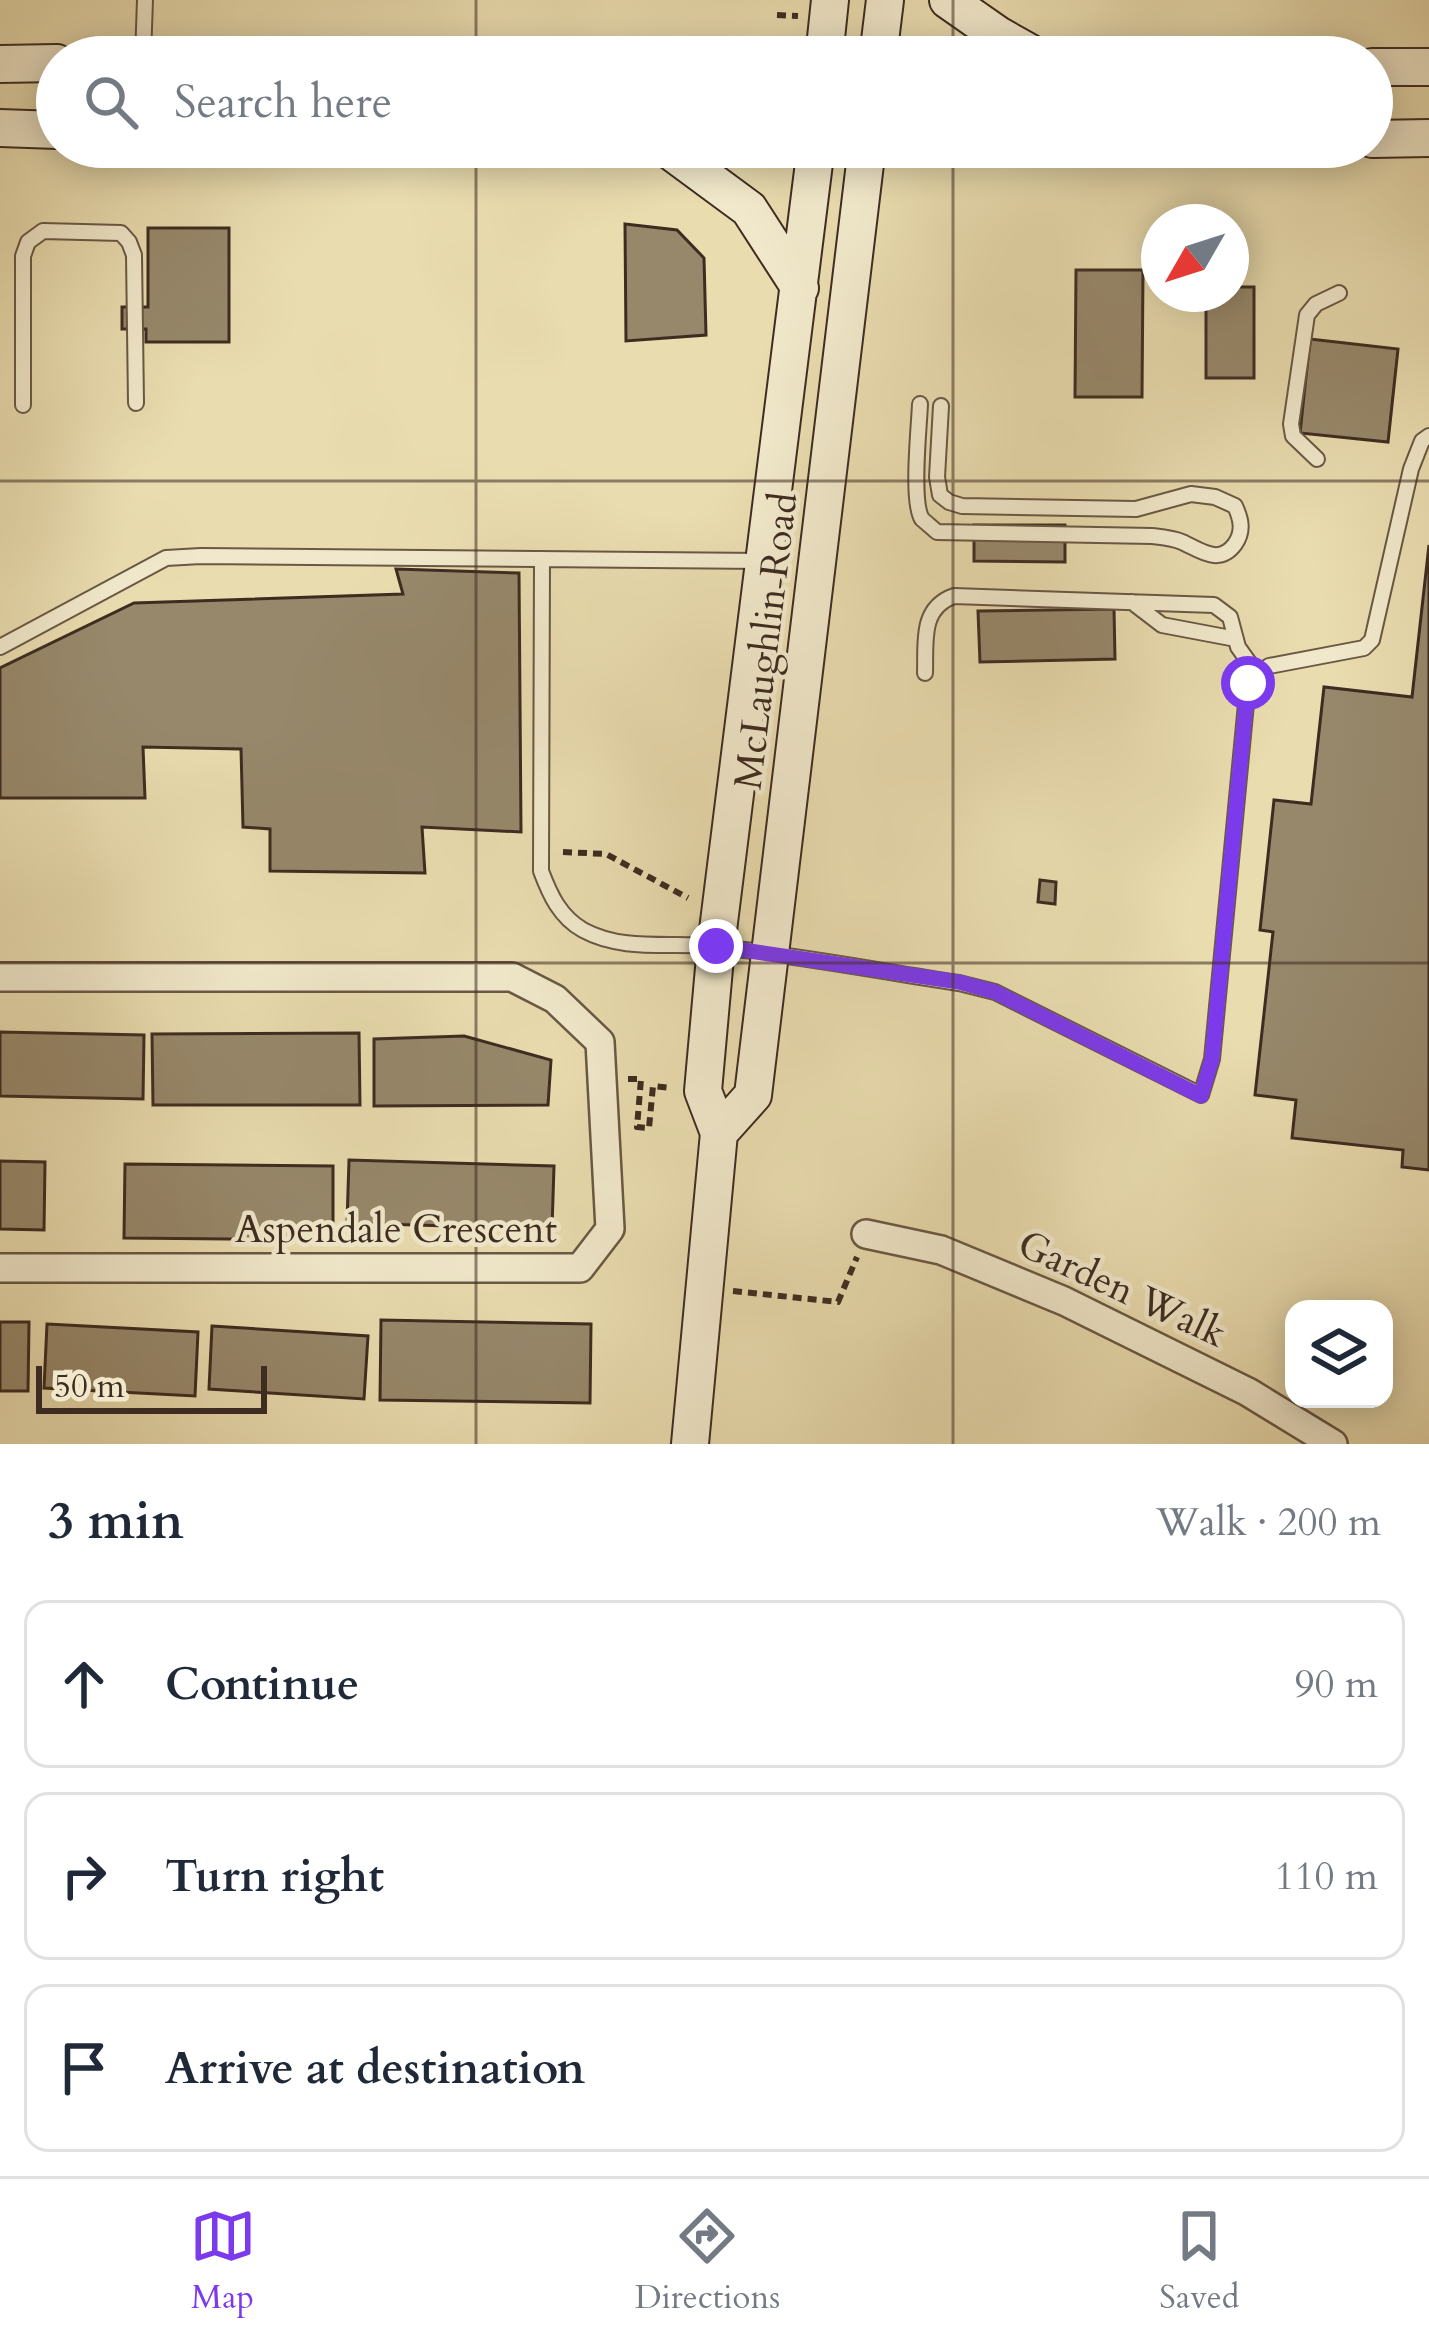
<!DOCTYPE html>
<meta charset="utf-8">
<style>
body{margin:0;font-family:Cardo,serif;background:#f2f2f3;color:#1f2937}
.controls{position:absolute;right:36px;bottom:36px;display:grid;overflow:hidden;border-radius:24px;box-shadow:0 6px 30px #0003}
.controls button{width:108px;height:108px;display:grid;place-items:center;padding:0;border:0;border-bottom:3px solid #e0e1e3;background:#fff;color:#1f2937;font:60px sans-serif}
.compass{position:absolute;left:1141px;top:204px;width:108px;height:108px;border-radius:50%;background:#fff;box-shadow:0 6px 30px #0003;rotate:231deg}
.scale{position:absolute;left:36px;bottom:30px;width:231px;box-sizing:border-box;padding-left:12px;border:6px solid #3e2c21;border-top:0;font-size:33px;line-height:42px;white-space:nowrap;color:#3e2c21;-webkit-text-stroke:9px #f1e8cb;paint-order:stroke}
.stop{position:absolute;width:36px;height:36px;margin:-27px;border:9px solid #7c3aed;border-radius:50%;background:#fff}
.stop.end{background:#7c3aed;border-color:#fff;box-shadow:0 3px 12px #0008}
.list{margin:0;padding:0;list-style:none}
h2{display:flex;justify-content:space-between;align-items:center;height:156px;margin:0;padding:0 48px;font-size:51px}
h2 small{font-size:39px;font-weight:400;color:#747a83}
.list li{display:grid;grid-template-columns:78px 1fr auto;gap:36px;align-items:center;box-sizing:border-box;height:168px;margin:0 24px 24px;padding:0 24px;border:3px solid #e0e1e3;border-radius:24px}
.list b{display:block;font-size:45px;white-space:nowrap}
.list em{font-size:39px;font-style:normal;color:#747a83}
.icon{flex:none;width:66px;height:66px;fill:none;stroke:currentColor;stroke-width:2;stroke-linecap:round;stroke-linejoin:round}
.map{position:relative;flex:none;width:1429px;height:1444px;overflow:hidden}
.search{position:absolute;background:#fff;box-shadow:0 6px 30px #0003;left:36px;right:36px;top:36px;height:132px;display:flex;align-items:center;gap:30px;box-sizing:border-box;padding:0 42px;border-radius:66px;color:#747a83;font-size:45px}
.sheet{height:732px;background:#fff}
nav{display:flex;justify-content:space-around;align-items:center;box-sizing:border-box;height:168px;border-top:3px solid #e0e1e3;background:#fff;font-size:33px;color:#747a83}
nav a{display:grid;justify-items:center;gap:6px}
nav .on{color:#7c3aed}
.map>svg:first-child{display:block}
.building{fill:#97886b;stroke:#3e2c21;stroke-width:3}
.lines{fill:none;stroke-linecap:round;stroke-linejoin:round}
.lane-casing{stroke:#695844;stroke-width:18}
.street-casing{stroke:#695844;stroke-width:32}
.secondary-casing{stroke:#3e2c21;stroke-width:40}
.path{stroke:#3e2c21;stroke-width:6;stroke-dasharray:9 6;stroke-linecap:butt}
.lane{stroke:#f1e8cb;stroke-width:14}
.street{stroke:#f1e8cb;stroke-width:27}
.secondary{stroke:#f1e8cb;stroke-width:36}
.route{stroke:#7c3aed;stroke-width:15}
.grid{fill:none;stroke:#3e2c21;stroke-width:3;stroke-opacity:0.55}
.labels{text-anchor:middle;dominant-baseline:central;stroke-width:9;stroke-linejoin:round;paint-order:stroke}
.street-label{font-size:39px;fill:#3e2c21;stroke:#f1e8cb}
</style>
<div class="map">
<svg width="1429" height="1444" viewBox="0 0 1429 1444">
<rect width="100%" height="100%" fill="#e9dcaf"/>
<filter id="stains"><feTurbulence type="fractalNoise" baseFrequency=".00167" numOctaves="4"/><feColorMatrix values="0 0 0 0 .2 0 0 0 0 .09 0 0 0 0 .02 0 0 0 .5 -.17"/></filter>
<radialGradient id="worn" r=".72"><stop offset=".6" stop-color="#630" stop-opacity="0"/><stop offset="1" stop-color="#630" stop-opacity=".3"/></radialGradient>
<path class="building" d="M 625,224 L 677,230 L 704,258 L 706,335 L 626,341 Z
M 148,228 L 229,228 L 229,342 L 146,342 L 146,329 L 122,329 L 122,307 L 148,307 Z
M 1076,270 L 1143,270 L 1142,397 L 1075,397 Z
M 1231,287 L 1254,287 L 1254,378 L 1206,378 L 1206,294 L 1231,294 Z
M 1310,339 L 1398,349 L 1388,442 L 1300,433 Z
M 974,525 L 1065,525 L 1065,562 L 974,561 Z
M 1429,545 L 1429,1170 L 1402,1167 L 1403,1150 L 1292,1138 L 1296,1100 L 1255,1095 L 1273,932 L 1260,930 L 1274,800 L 1311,804 L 1324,687 L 1412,697 Z
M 396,569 L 519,573 L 521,832 L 422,827 L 425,873 L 270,871 L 270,829 L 243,827 L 241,749 L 143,747 L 145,798 L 0,798 L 0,668 L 134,603 L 403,594 Z
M 1114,609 L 1115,659 L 980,662 L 978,611 Z
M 1040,880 L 1056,882 L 1055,904 L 1038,902 Z
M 0,1032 L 144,1035 L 143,1099 L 0,1096 Z
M 359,1033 L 360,1105 L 153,1105 L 152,1034 Z
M 464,1036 L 551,1060 L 548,1105 L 374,1106 L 374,1039 Z
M 349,1160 L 554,1166 L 552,1229 L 347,1223 Z
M 0,1161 L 45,1162 L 44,1230 L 0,1229 Z
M 125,1164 L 333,1166 L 333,1240 L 124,1238 Z
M 381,1320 L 591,1324 L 590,1403 L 380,1400 Z
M 0,1322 L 29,1322 L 28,1391 L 0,1391 Z
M 47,1324 L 198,1332 L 195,1396 L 44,1388 Z
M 212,1326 L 368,1336 L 364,1399 L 209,1389 Z"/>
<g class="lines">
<defs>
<path id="lane" d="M 143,57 L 145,0
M 920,404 C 919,428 911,502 922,519 C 923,520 936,531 937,532 L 1152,536 C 1161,537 1173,538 1182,542 C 1200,550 1219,566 1235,544 C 1244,531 1241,519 1235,506 L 1215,497 L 1191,494 L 1136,509 L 962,506 L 949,502 L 940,495 L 937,477 L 941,406
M 23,405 L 23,256 L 28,242 L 43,231 L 121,233 L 129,242 L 134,255 L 136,403
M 1317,459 L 1293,436 L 1291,424 L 1307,315 L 1316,304 L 1339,293
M 542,559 L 541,871 C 550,895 560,917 583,930 C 625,953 675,941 720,947 C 800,956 880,971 959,983 L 995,992 L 1201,1095 L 1212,1059 L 1248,683 L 1269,666 L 1364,648 L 1372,640 L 1411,469 L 1422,441 L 1429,436
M 1132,602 L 1162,625 L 1236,639
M 0,647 L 166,558 L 201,556 L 763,561
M 925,673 C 926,642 920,608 954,596 L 1214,605 L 1230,617 L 1238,647 L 1258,675"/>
<path id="street" d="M 0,977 L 512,977 L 555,999 L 600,1042 L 610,1229 L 580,1268 L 0,1268
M 866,1234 L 941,1250 L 1064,1301 L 1248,1392 L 1333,1444"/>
<path id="secondary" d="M 948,0 L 998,35 L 1037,57
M 824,57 L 830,0
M 878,57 L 885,0
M 0,64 L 57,63
M 1372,67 L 1429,67
M 0,128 L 57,130
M 1372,139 L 1429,138
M 665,147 L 749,209 L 800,288
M 719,1133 L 753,1095 L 867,147
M 690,1444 L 719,1133 L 703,1091 L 716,946 L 816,147"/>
</defs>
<use href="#lane" class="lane-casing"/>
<use href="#street" class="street-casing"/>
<use href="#secondary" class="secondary-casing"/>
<path class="path" d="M 777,15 L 798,16
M 563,852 L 606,854 L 688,898
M 628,1079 L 641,1079 L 637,1127 L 649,1128 L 653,1086 L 670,1088
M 733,1291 L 838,1302 L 857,1257"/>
<use href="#lane" class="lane"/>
<use href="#street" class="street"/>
<use href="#secondary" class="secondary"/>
</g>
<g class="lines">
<path class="route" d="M 716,946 L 959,982 L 995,992 L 1201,1096 L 1212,1059 L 1248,683"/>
</g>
<path class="grid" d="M 476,0 L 476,57M 953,0 L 953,57M 476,147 L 476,1444M 953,147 L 953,1444M 0,481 L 1429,481M 0,963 L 1429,963"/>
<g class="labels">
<g class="street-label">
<text transform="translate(766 641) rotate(-83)">McLaughlin Road</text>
<text x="396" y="1229">Aspendale Crescent</text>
<text transform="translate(1122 1289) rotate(25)">Garden Walk</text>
</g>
</g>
<rect width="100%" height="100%" filter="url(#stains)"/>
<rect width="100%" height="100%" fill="url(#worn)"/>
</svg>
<div class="controls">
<button><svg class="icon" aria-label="layers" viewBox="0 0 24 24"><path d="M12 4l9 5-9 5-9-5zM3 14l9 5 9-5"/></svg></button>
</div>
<svg class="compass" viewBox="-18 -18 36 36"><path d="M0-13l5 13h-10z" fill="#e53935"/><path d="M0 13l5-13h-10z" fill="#747a83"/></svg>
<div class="scale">50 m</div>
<div class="stop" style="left:1248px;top:683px"></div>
<div class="stop end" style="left:716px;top:946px"></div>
<div class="search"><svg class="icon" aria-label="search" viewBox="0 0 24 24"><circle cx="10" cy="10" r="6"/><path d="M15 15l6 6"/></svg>Search here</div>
</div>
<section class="sheet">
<h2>3 min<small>Walk · 200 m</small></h2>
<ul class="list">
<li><svg class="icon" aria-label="ahead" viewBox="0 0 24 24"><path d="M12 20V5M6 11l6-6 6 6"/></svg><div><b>Continue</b></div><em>90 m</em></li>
<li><svg class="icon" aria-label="right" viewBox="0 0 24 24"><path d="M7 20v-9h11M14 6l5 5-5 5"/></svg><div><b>Turn right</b></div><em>110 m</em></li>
<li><svg class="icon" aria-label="arrive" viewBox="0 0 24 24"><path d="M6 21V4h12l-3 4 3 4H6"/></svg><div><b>Arrive at destination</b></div></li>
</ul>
</section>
<nav>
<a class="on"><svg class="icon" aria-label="map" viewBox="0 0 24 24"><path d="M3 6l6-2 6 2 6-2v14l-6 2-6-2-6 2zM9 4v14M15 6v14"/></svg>Map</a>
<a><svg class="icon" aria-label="directions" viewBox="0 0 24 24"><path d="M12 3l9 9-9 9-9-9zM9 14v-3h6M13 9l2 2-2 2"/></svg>Directions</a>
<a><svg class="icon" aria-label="saved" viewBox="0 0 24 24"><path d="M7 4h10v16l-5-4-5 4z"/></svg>Saved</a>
</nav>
